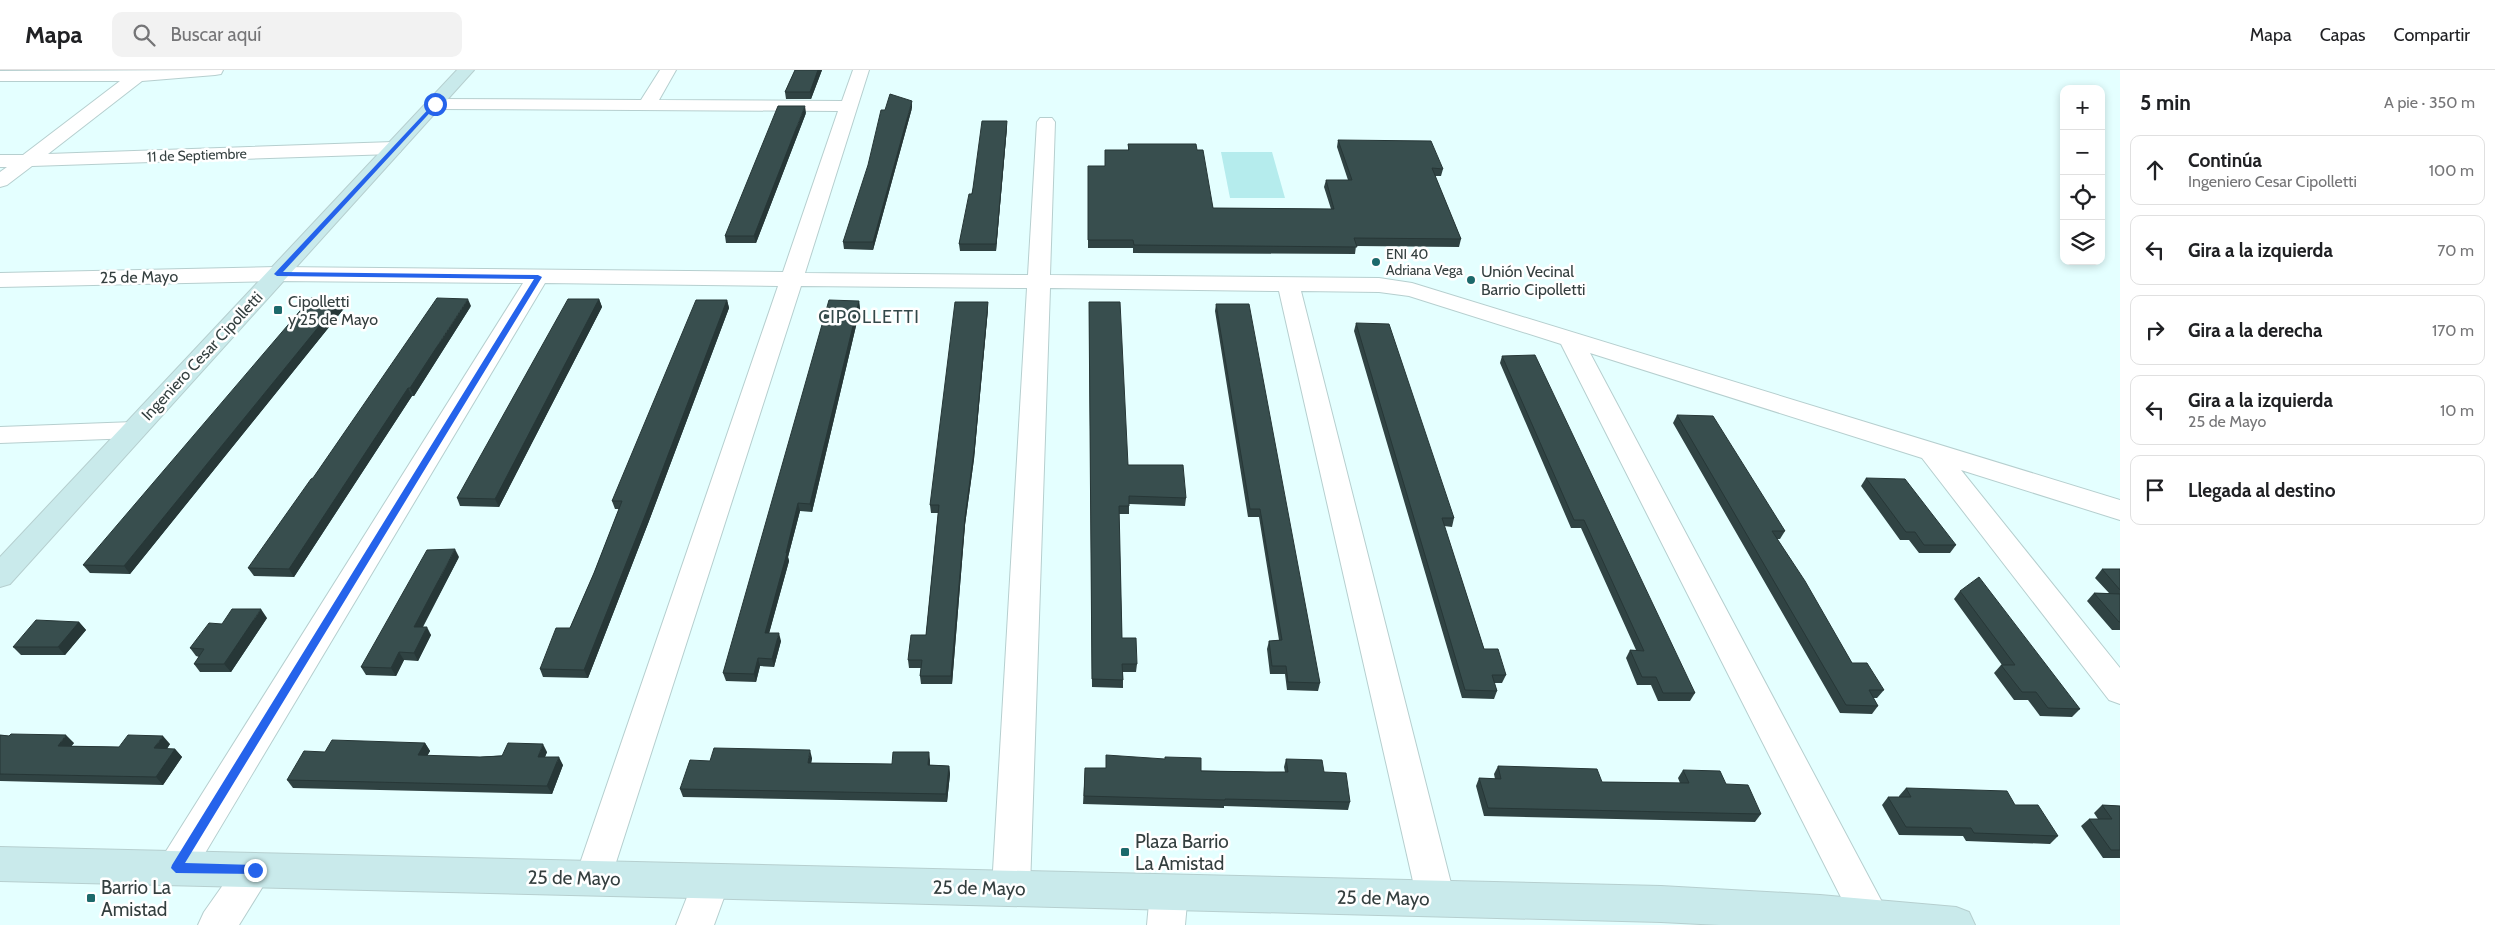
<!DOCTYPE html>
<html lang="es">
<meta charset="utf-8">
<style>
body{margin:0;font-family:Cabin,sans-serif;background:#f2f2f2;color:#202124}
.controls{position:absolute;right:15px;top:15px;display:grid;overflow:hidden;border-radius:10px;box-shadow:0 2px 8px #0003}
.controls button{width:45px;height:45px;display:grid;place-items:center;padding:0;border:0;border-bottom:1px solid #e0e0e0;background:#fff;color:#202124;font:25px sans-serif}
.stop{position:absolute;width:15px;height:15px;margin:-11px;border:4px solid #2563eb;border-radius:50%;background:#fff}
.stop.end{background:#2563eb;border-color:#fff;box-shadow:0 1px 5px #0008}
.list{margin:0;padding:0;list-style:none}
h2{display:flex;justify-content:space-between;align-items:center;height:65px;margin:0;padding:0 20px;font-size:21px}
h2 small{font-size:16px;font-weight:400;color:#757577}
.list li{display:grid;grid-template-columns:32px 1fr auto;gap:15px;align-items:center;box-sizing:border-box;height:70px;margin:0 10px 10px;padding:0 10px;border:1px solid #e0e0e0;border-radius:10px}
.list b{display:block;font-size:19px;white-space:nowrap}
.list p{margin:0;font-size:16px;white-space:nowrap;color:#757577}
.list em{font-size:16px;font-style:normal;color:#757577}
.icon{flex:none;width:28px;height:28px;fill:none;stroke:currentColor;stroke-width:2;stroke-linecap:round;stroke-linejoin:round}
.map{position:relative;flex:none;width:2120px;height:855px;overflow:hidden}
header{display:flex;align-items:center;gap:30px;box-sizing:border-box;height:70px;padding:0 25px;background:#fff;border-bottom:1px solid #e0e0e0}
header strong{font-size:24px}
nav{display:flex;gap:28px;margin-inline-start:auto;font-size:18px}
.search{width:350px;height:45px;background:#f2f2f2;display:flex;align-items:center;gap:12px;box-sizing:border-box;padding:0 18px;border-radius:10px;color:#757577;font-size:19px}
main{display:flex}
aside{flex:1;background:#fff}
.map>svg:first-child{display:block}
.green{fill:#b5eced}
.lines{fill:none;stroke-linecap:round;stroke-linejoin:round}
.street-casing{stroke:#b6cfcf;stroke-width:2}
.secondary-casing{stroke:#b6cfcf;stroke-width:2}
.street{fill:#fff;fill-rule:evenodd}
.secondary{fill:#c9eaeb;fill-rule:evenodd}
.wall{fill:#304343}
.shaded-wall{fill:#273737}
.building{fill:#384e4e;stroke:#273737}
.route{fill:#2563eb}
.poi-dot{fill:#1c696b;stroke:#fff;stroke-width:2}
.labels{text-anchor:middle;dominant-baseline:central;stroke-width:5;stroke-linejoin:round;paint-order:stroke}
.far-street-label{font-size:14px;fill:#343f3f;stroke:#fff}
.far-poi-label{font-size:14px;fill:#343f3f;stroke:#fff;text-anchor:start}
.poi-label{font-size:16px;fill:#343f3f;stroke:#fff;text-anchor:start}
.street-label{font-size:16px;fill:#343f3f;stroke:#fff}
.neighbourhood-label{font-size:18px;letter-spacing:1px;fill:#33494a;stroke:#fff}
.near-poi-label{font-size:19px;fill:#343f3f;stroke:#fff;text-anchor:start}
.near-street-label{font-size:19px;fill:#343f3f;stroke:#fff}
</style>
<header>
<strong>Mapa</strong>
<div class="search"><svg class="icon" aria-label="search" viewBox="0 0 24 24"><circle cx="10" cy="10" r="6"/><path d="M15 15l6 6"/></svg>Buscar aquí</div>
<nav><a>Mapa</a><a>Capas</a><a>Compartir</a></nav>
</header>
<main>
<div class="map">
<svg width="2120" height="855" viewBox="0 0 2120 855">
<rect width="100%" height="100%" fill="#e4ffff"/>
<path class="green" d="M 1221,82 L 1272,82 L 1285,128 L 1230,128 Z"/>
<g class="lines">
<defs>
<path id="street" d="M 223,0 L 221,4 L 215,5 L 142,11 L 48,84 L 393,72 L 400,74 L 402,78 L 400,82 L 393,84 L 32,96 L 7,115 L 0,117 L 0,102 L 7,97 L 0,97 L 0,85 L 23,85 L 120,11 L 0,11 L 0,1 Z
M 660,0 L 676,0 L 659,30 L 842,31 L 853,0 L 869,0 L 805,203 L 1028,205 L 1037,52 L 1040,48 L 1052,48 L 1055,52 L 1050,205 L 1379,208 L 1412,213 L 2120,430 L 2120,450 L 1961,400 L 2120,598 L 2120,634 L 2109,630 L 1922,388 L 1590,283 L 1890,847 L 1886,855 L 1855,855 L 1561,274 L 1409,226 L 1379,222 L 1301,221 L 1455,829 L 1449,841 L 1436,846 L 1423,841 L 1417,829 L 1279,221 L 1050,218 L 1030,818 L 1024,830 L 1011,835 L 998,830 L 992,818 L 1027,218 L 801,216 L 611,808 L 606,820 L 593,825 L 580,820 L 575,808 L 778,216 L 545,213 L 189,810 L 176,815 L 163,810 L 158,798 L 163,786 L 523,213 L 277,211 L 0,217 L 0,203 L 277,197 L 783,202 L 838,41 L 435,39 L 429,38 L 426,34 L 429,30 L 435,29 L 641,30 Z
M 134,352 L 143,354 L 147,360 L 143,366 L 134,368 L 0,373 L 0,357 Z
M 255,783 L 268,788 L 273,800 L 239,855 L 198,855 L 204,842 L 242,788 Z
M 711,794 L 724,799 L 730,811 L 714,855 L 676,855 L 698,799 Z
M 1169,805 L 1182,810 L 1188,822 L 1185,855 L 1147,855 L 1150,822 L 1156,810 Z"/>
<path id="secondary" d="M 457,0 L 474,0 L 10,514 L 0,517 L 0,487 Z
M 0,777 L 1661,816 L 1820,825 L 1956,837 L 1969,842 L 1975,855 L 1720,855 L 1661,852 L 0,811 Z"/>
</defs>
<use href="#street" class="street-casing"/>
<use href="#secondary" class="secondary-casing"/>
<use href="#street" class="street"/>
<use href="#secondary" class="secondary"/>
</g>
<path class="wall" d="M 795,0 L 822,0 L 811,29 L 786,29 L 785,22 Z
M 912,38 L 873,180 L 844,179 L 843,172 Z
M 806,43 L 756,173 L 726,173 L 725,166 Z
M 1007,57 L 996,181 L 960,181 L 959,174 L 973,118 Z
M 1338,70 L 1443,99 L 1441,106 L 1435,106 L 1461,169 L 1459,177 L 1356,176 L 1355,184 L 1133,183 L 1133,178 L 1088,178 L 1088,96 L 1105,96 L 1128,80 L 1128,74 L 1197,80 L 1213,138 L 1331,139 L 1324,117 L 1326,110 L 1348,110 L 1337,77 Z
M 342,228 L 346,236 L 130,504 L 90,503 L 83,495 Z
M 599,229 L 602,237 L 499,437 L 460,436 L 457,428 Z
M 727,230 L 729,238 L 649,451 L 588,608 L 543,607 L 540,599 L 570,558 L 594,503 L 619,439 L 615,439 L 612,431 Z
M 859,231 L 860,239 L 812,442 L 800,441 L 788,487 L 789,491 L 769,563 L 781,571 L 774,597 L 760,596 L 756,612 L 726,611 L 723,603 Z
M 1089,232 L 1128,395 L 1186,428 L 1185,436 L 1129,434 L 1129,444 L 1119,444 L 1122,568 L 1137,594 L 1136,602 L 1123,602 L 1123,618 L 1092,617 Z
M 1216,234 L 1320,613 L 1318,621 L 1287,620 L 1285,604 L 1270,604 L 1267,579 L 1269,571 L 1279,570 L 1259,447 L 1248,447 L 1215,241 Z
M 471,236 L 414,326 L 412,326 L 294,507 L 254,506 L 248,498 Z
M 988,239 L 974,389 L 965,455 L 952,614 L 921,614 L 920,606 L 921,598 L 909,598 L 908,590 L 926,565 L 938,443 L 931,443 L 930,435 Z
M 1356,253 L 1454,448 L 1452,457 L 1444,456 L 1484,579 L 1506,605 L 1502,613 L 1494,613 L 1497,621 L 1494,629 L 1462,628 L 1354,261 Z
M 1502,286 L 1695,623 L 1690,631 L 1658,631 L 1651,615 L 1637,615 L 1626,588 L 1630,580 L 1636,580 L 1581,458 L 1571,458 L 1500,293 Z
M 1677,345 L 1785,461 L 1780,469 L 1777,469 L 1852,593 L 1884,620 L 1877,628 L 1873,628 L 1878,636 L 1872,644 L 1840,643 L 1673,353 Z
M 1866,408 L 1956,475 L 1950,483 L 1919,483 L 1909,470 L 1900,470 L 1861,416 Z
M 459,487 L 423,557 L 431,565 L 418,591 L 404,590 L 396,606 L 366,605 L 361,597 Z
M 2102,499 L 2120,499 L 2120,560 L 2112,560 L 2087,531 L 2094,523 L 2109,523 L 2095,508 Z
M 1960,521 L 2080,639 L 2072,647 L 2040,646 L 2028,630 L 2014,630 L 1994,603 L 2001,595 L 2002,595 L 1954,529 Z
M 267,548 L 231,602 L 200,602 L 194,594 L 199,587 L 196,586 L 190,578 L 222,554 Z
M 79,552 L 86,560 L 65,585 L 21,585 L 13,577 Z
M 0,665 L 74,673 L 71,676 L 119,677 L 170,674 L 167,679 L 175,679 L 182,687 L 163,715 L 0,711 Z
M 425,673 L 430,681 L 427,686 L 480,687 L 547,682 L 545,687 L 563,695 L 552,724 L 293,718 L 287,710 L 325,682 Z
M 812,688 L 811,693 L 892,694 L 930,690 L 930,695 L 949,696 L 950,704 L 947,732 L 683,727 L 680,719 L 710,691 Z
M 1286,689 L 1324,702 L 1350,732 L 1348,740 L 1224,736 L 1224,738 L 1083,734 L 1085,698 L 1266,702 L 1285,702 L 1284,697 Z
M 1498,696 L 1602,712 L 1680,713 L 1678,708 L 1683,700 L 1726,714 L 1761,744 L 1755,752 L 1484,746 L 1476,716 L 1479,708 L 1495,709 L 1494,704 Z
M 1906,718 L 2015,735 L 2058,766 L 2050,774 L 1966,771 L 1963,766 L 1899,765 L 1882,735 L 1888,727 L 1899,727 L 1899,726 Z
M 2102,735 L 2120,736 L 2120,788 L 2103,788 L 2081,756 L 2089,749 L 2098,749 L 2094,743 Z"/>
<path class="shaded-wall" d="M 818,0 L 822,0 L 811,29 L 810,22 Z
M 912,31 L 912,38 L 873,180 L 873,172 Z
M 805,36 L 806,43 L 756,173 L 754,166 Z
M 1007,51 L 1007,57 L 996,181 L 996,174 Z
M 342,228 L 346,236 L 130,504 L 124,496 Z
M 468,229 L 471,236 L 414,326 L 410,318 Z
M 599,229 L 602,237 L 499,437 L 495,429 Z
M 727,230 L 729,238 L 649,451 L 588,608 L 584,600 Z
M 859,231 L 860,239 L 812,442 L 810,434 Z
M 988,232 L 988,239 L 974,389 L 965,455 L 952,614 L 951,606 L 965,447 Z
M 408,318 L 412,326 L 294,507 L 289,499 Z
M 798,433 L 800,441 L 788,487 L 789,491 L 767,571 L 765,563 Z
M 455,479 L 459,487 L 418,565 L 414,557 Z
M 261,539 L 267,548 L 231,602 L 224,594 Z
M 79,552 L 86,560 L 65,585 L 58,577 Z
M 427,557 L 431,565 L 418,591 L 414,583 Z
M 779,563 L 781,571 L 774,597 L 772,589 Z
M 399,582 L 404,590 L 396,606 L 391,598 Z
M 758,588 L 760,596 L 756,612 L 754,604 Z
M 66,665 L 74,673 L 65,684 L 58,676 Z
M 163,666 L 170,674 L 161,686 L 154,678 Z
M 425,673 L 430,681 L 423,693 L 418,685 Z
M 543,674 L 547,682 L 542,694 L 538,687 Z
M 175,679 L 182,687 L 163,715 L 156,707 Z
M 810,680 L 812,688 L 810,701 L 808,693 Z
M 929,682 L 930,690 L 929,703 L 928,695 Z
M 559,687 L 563,695 L 552,724 L 547,716 Z
M 949,696 L 950,704 L 947,732 L 946,724 Z"/>
<path class="building" d="M 795,0 L 818,0 L 810,22 L 785,22 Z
M 890,24 L 912,31 L 873,172 L 843,172 L 868,95 L 881,40 L 885,40 Z
M 778,36 L 805,36 L 754,166 L 725,166 Z
M 982,51 L 1007,51 L 996,174 L 959,174 L 969,124 L 972,124 L 973,118 Z
M 1338,70 L 1431,71 L 1443,99 L 1432,98 L 1461,169 L 1354,168 L 1357,177 L 1134,175 L 1133,170 L 1088,170 L 1088,96 L 1105,96 L 1105,80 L 1129,80 L 1128,74 L 1196,74 L 1197,80 L 1203,80 L 1213,138 L 1334,139 L 1326,110 L 1352,110 Z
M 311,228 L 342,228 L 124,496 L 83,495 Z
M 437,228 L 468,229 L 410,318 L 408,318 L 289,499 L 248,498 L 311,409 L 313,408 Z
M 568,229 L 599,229 L 495,429 L 457,428 Z
M 696,230 L 727,230 L 646,443 L 584,600 L 540,599 L 556,558 L 570,558 L 594,503 L 622,431 L 612,431 Z
M 829,230 L 859,231 L 810,434 L 798,433 L 786,483 L 787,483 L 765,563 L 779,563 L 772,589 L 758,588 L 754,604 L 723,603 Z
M 955,232 L 988,232 L 974,381 L 965,447 L 951,606 L 920,606 L 922,590 L 908,590 L 911,565 L 926,565 L 939,435 L 930,435 Z
M 1089,232 L 1120,232 L 1128,395 L 1183,395 L 1186,428 L 1129,426 L 1129,436 L 1119,436 L 1122,568 L 1136,568 L 1137,594 L 1122,594 L 1123,610 L 1092,609 Z
M 1216,234 L 1249,234 L 1320,613 L 1288,612 L 1286,596 L 1272,596 L 1269,571 L 1282,570 L 1260,439 L 1250,439 Z
M 1356,253 L 1389,254 L 1454,448 L 1442,448 L 1484,579 L 1498,579 L 1506,605 L 1492,605 L 1497,621 L 1465,620 Z
M 1535,285 L 1695,623 L 1663,623 L 1656,607 L 1642,607 L 1630,580 L 1644,581 L 1584,450 L 1574,450 L 1502,286 Z
M 1677,345 L 1713,346 L 1785,461 L 1772,461 L 1805,511 L 1852,593 L 1867,593 L 1884,620 L 1869,620 L 1878,636 L 1846,635 Z
M 1866,408 L 1905,409 L 1956,475 L 1924,475 L 1915,462 L 1906,462 Z
M 455,479 L 414,557 L 427,557 L 414,583 L 399,582 L 391,598 L 361,597 L 427,480 Z
M 2102,499 L 2120,499 L 2120,520 Z
M 1979,507 L 2080,639 L 2048,638 L 2036,622 L 2022,622 L 2001,595 L 2015,595 L 1960,521 Z
M 2094,523 L 2120,524 L 2120,552 L 2119,552 Z
M 232,539 L 261,539 L 224,594 L 194,594 L 204,579 L 190,578 L 209,553 L 222,554 Z
M 36,550 L 79,552 L 58,577 L 13,577 Z
M 11,664 L 66,665 L 58,676 L 119,677 L 128,665 L 163,666 L 154,678 L 175,679 L 156,707 L 0,704 L 0,665 L 9,666 Z
M 332,670 L 425,673 L 418,685 L 480,687 L 502,686 L 508,673 L 543,674 L 538,687 L 559,687 L 547,716 L 287,710 L 304,681 L 325,682 Z
M 714,678 L 810,680 L 808,693 L 892,694 L 893,682 L 929,682 L 928,695 L 949,696 L 946,724 L 680,719 L 690,690 L 710,691 Z
M 1106,685 L 1165,689 L 1165,687 L 1201,688 L 1201,701 L 1266,702 L 1288,702 L 1286,689 L 1322,690 L 1324,702 L 1346,703 L 1350,732 L 1225,729 L 1225,730 L 1084,726 L 1085,698 L 1106,698 Z
M 1498,696 L 1597,699 L 1602,712 L 1689,713 L 1683,700 L 1720,701 L 1726,714 L 1748,715 L 1761,744 L 1488,738 L 1479,708 L 1501,709 Z
M 1906,718 L 2007,721 L 2015,735 L 2038,735 L 2058,766 L 1974,763 L 1971,758 L 1906,757 L 1888,727 L 1911,727 Z
M 2102,735 L 2120,736 L 2120,780 L 2111,780 L 2089,749 L 2112,749 Z"/>
<path class="route" d="M 435,32 L 437,35 L 283,202 L 538,205 L 542,207 L 185,793 L 255,795 L 259,796 L 259,804 L 176,803 L 171,798 L 172,795 L 534,209 L 277,206 L 274,204 Z"/>
<g class="poi-dot">
<circle cx="1376" cy="192" r="5"/>
<circle cx="1471" cy="210" r="5"/>
<rect x="273" y="235" width="10" height="10" rx="2.5"/>
<rect x="1120" y="777" width="10" height="10" rx="2.5"/>
<rect x="86" y="823" width="10" height="10" rx="2.5"/>
</g>
<g class="labels">
<g class="far-street-label">
<text transform="translate(197 85) rotate(-2)">11 de Septiembre</text>
</g>
<g class="far-poi-label">
<text x="1386" y="184">ENI 40<tspan x="1386" dy="16">Adriana Vega</tspan></text>
</g>
<g class="poi-label">
<text x="1481" y="201">Unión Vecinal<tspan x="1481" dy="18">Barrio Cipolletti</tspan></text>
<text x="288" y="231">Cipolletti<tspan x="288" dy="18">y 25 de Mayo</tspan></text>
</g>
<g class="street-label">
<text transform="translate(139 207) rotate(-1)">25 de Mayo</text>
<text transform="translate(202 286) rotate(-47)">Ingeniero Cesar Cipolletti</text>
</g>
<g class="neighbourhood-label">
<text x="869" y="247">CIPOLLETTI</text>
</g>
<g class="near-poi-label">
<text x="1135" y="771">Plaza Barrio<tspan x="1135" dy="22">La Amistad</tspan></text>
<text x="101" y="817">Barrio La<tspan x="101" dy="22">Amistad</tspan></text>
</g>
<g class="near-street-label">
<text transform="translate(574 808) rotate(1)">25 de Mayo</text>
<text transform="translate(979 818) rotate(1)">25 de Mayo</text>
<text transform="translate(1383 828) rotate(1)">25 de Mayo</text>
</g>
</g>
</svg>
<div class="controls">
<button>+</button>
<button>−</button>
<button><svg class="icon" aria-label="locate" viewBox="0 0 24 24"><circle cx="12" cy="12" r="6"/><path d="M12 2v4M12 18v4M2 12h4M18 12h4"/></svg></button>
<button><svg class="icon" aria-label="layers" viewBox="0 0 24 24"><path d="M12 4l9 5-9 5-9-5zM3 14l9 5 9-5"/></svg></button>
</div>
<div class="stop" style="left:435px;top:34px"></div>
<div class="stop end" style="left:255px;top:800px"></div>
</div>
<aside>
<h2>5 min<small>A pie · 350 m</small></h2>
<ul class="list">
<li><svg class="icon" aria-label="ahead" viewBox="0 0 24 24"><path d="M12 20V5M6 11l6-6 6 6"/></svg><div><b>Continúa</b><p>Ingeniero Cesar Cipolletti</p></div><em>100 m</em></li>
<li><svg class="icon" aria-label="left" viewBox="0 0 24 24"><path d="M17 20v-9H6M10 6l-5 5 5 5"/></svg><div><b>Gira a la izquierda</b></div><em>70 m</em></li>
<li><svg class="icon" aria-label="right" viewBox="0 0 24 24"><path d="M7 20v-9h11M14 6l5 5-5 5"/></svg><div><b>Gira a la derecha</b></div><em>170 m</em></li>
<li><svg class="icon" aria-label="left" viewBox="0 0 24 24"><path d="M17 20v-9H6M10 6l-5 5 5 5"/></svg><div><b>Gira a la izquierda</b><p>25 de Mayo</p></div><em>10 m</em></li>
<li><svg class="icon" aria-label="arrive" viewBox="0 0 24 24"><path d="M6 21V4h12l-3 4 3 4H6"/></svg><div><b>Llegada al destino</b></div></li>
</ul>
</aside>
</main>
